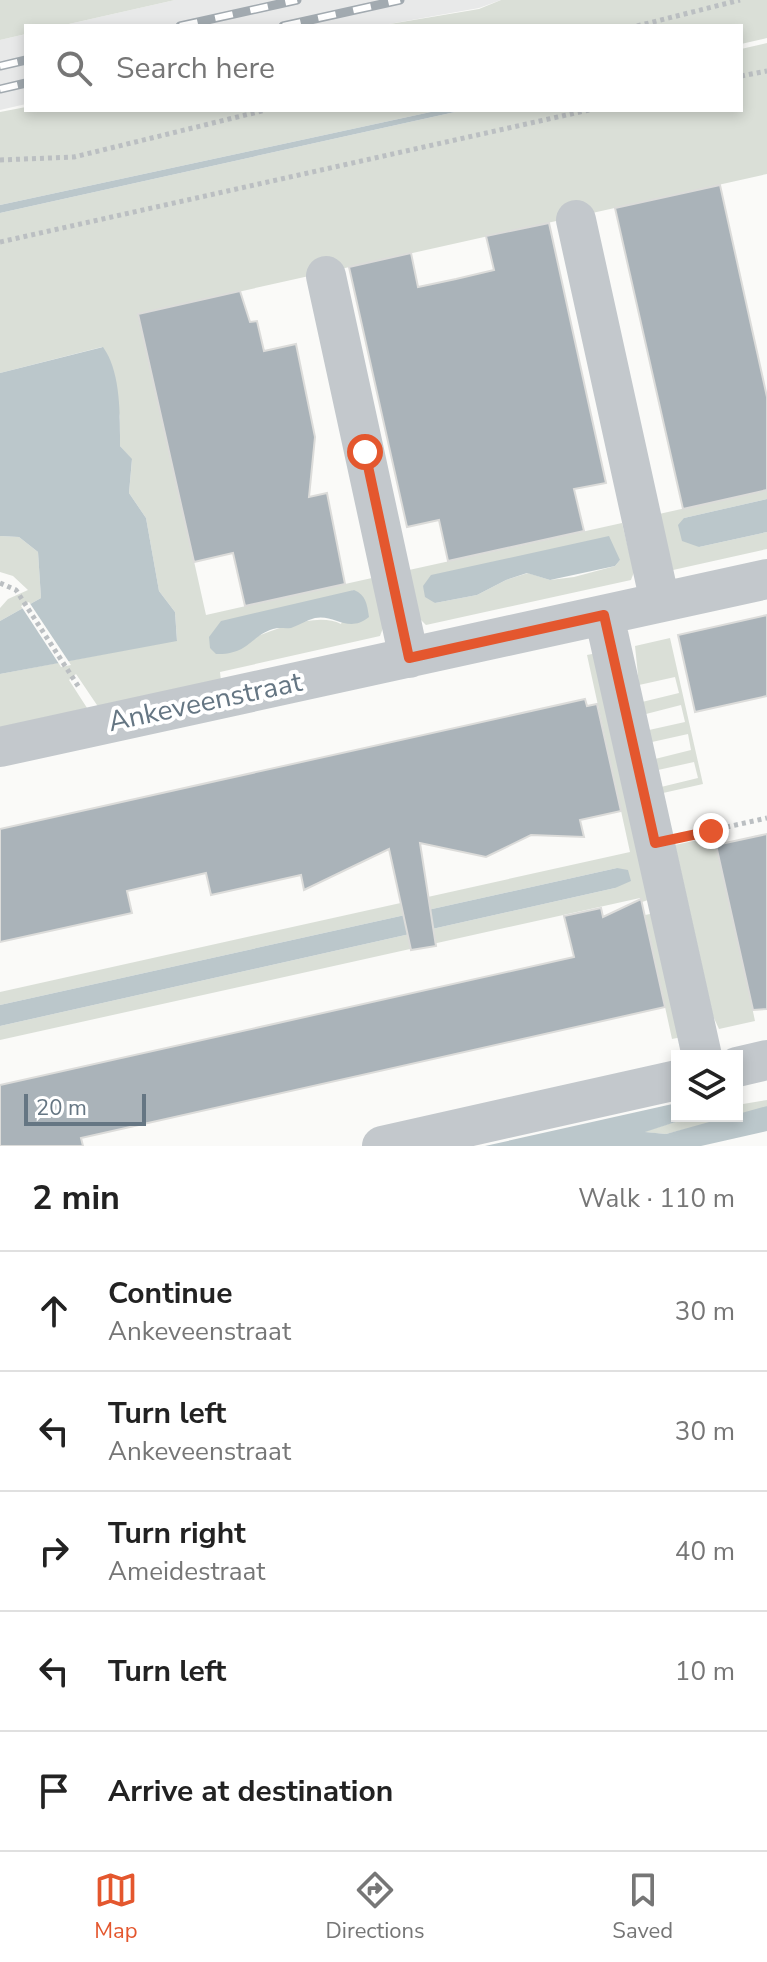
<!DOCTYPE html>
<meta charset="utf-8">
<style>
body{margin:0;font-family:"Nunito Sans",sans-serif;background:#f2f2f2;color:#222}
.controls{position:absolute;right:24px;bottom:24px;display:grid;overflow:hidden;border-radius:0px;box-shadow:0 4px 12px #0003}
.controls button{width:72px;height:72px;display:grid;place-items:center;padding:0;border:0;border-bottom:2px solid #e0e0e0;background:#fff;color:#222;font:40px sans-serif}
.scale{position:absolute;left:24px;bottom:20px;width:122px;box-sizing:border-box;padding-left:8px;border:4px solid #657683;border-top:0;font-size:22px;line-height:28px;white-space:nowrap;color:#657683;-webkit-text-stroke:6px #fff;paint-order:stroke}
.stop{position:absolute;width:24px;height:24px;margin:-18px;border:6px solid #e4572e;border-radius:50%;background:#fff}
.stop.end{background:#e4572e;border-color:#fff;box-shadow:0 2px 8px #0008}
.list{margin:0;padding:0;list-style:none}
h2{display:flex;justify-content:space-between;align-items:center;height:104px;margin:0;padding:0 32px;font-size:34px}
h2 small{font-size:26px;font-weight:400;color:#767676}
.list li{display:grid;grid-template-columns:52px 1fr auto;gap:24px;align-items:center;box-sizing:border-box;height:120px;padding:0 32px;border-top:2px solid #e0e0e0}
.list b{display:block;font-size:30px;white-space:nowrap}
.list p{margin:0;font-size:26px;white-space:nowrap;color:#767676}
.list em{font-size:26px;font-style:normal;color:#767676}
.icon{flex:none;width:44px;height:44px;fill:none;stroke:currentColor;stroke-width:2;stroke-linecap:round;stroke-linejoin:round}
.map{position:relative;flex:none;width:767px;height:1146px;overflow:hidden}
.search{position:absolute;background:#fff;box-shadow:0 4px 12px #0003;left:24px;right:24px;top:24px;height:88px;display:flex;align-items:center;gap:20px;box-sizing:border-box;padding:0 28px;border-radius:0px;color:#767676;font-size:30px}
.sheet{height:704px;background:#fff}
nav{display:flex;justify-content:space-around;align-items:center;box-sizing:border-box;height:112px;border-top:2px solid #e0e0e0;background:#fff;font-size:22px;color:#767676}
nav a{display:grid;justify-items:center;gap:4px}
nav .on{color:#e4572e}
.map>svg:first-child{display:block}
.built{fill:#e8e9e9}
.green{fill:#dadfd7;fill-rule:evenodd}
.water{fill:#bbc7cb}
.pier{fill:#fafaf8}
.building{fill:#aab3b9;stroke:#dcdcda;stroke-width:2}
.lines{fill:none;stroke-linecap:round;stroke-linejoin:round}
.path{stroke:#bbbfc2;stroke-width:5;stroke-dasharray:4 4;stroke-linecap:butt}
.street{stroke:#c3c8cc;stroke-width:40}
.rail-casing{stroke:#a2aab0;stroke-width:9}
.rail{stroke:#fff;stroke-width:6;stroke-dasharray:18;stroke-linecap:butt}
.route{stroke:#e4572e;stroke-width:10}
.labels{text-anchor:middle;dominant-baseline:central;stroke-width:8;stroke-linejoin:round;paint-order:stroke}
.street-label{font-size:28px;fill:#657683;stroke:#fff}
</style>
<div class="map">
<svg width="767" height="1146" viewBox="0 0 767 1146">
<rect width="100%" height="100%" fill="#fafaf8"/>
<path class="built" d="M 175,0 L 501,0 L 479,8 L 378,26 L 60,26 Z
M 26,34 L 26,104 L 0,110 L 0,40 Z"/>
<path class="green" d="M 0,0 L 175,0 L 60,26 L 26,26 L 26,34 L 0,40 Z
M 501,0 L 767,0 L 767,38 L 741,44 L 741,26 L 378,26 L 479,9 Z
M 767,43 L 767,174 L 139,314 L 206,615 L 372,578 L 383,628 L 380,636 L 220,672 L 221,681 L 99,708 L 76,674 L 69,680 L 89,711 L 0,731 L 0,674 L 177,640 L 175,612 L 159,591 L 146,518 L 129,493 L 132,460 L 120,446 L 120,417 L 102,347 L 0,373 L 0,213 L 464,110 L 741,110 L 741,49 ZM 354,590 L 341,624 C 311,608 247,641 216,654 Z
M 26,107 L 26,110 L 440,110 L 0,205 L 0,112 Z
M 767,490 L 767,499 L 684,518 L 699,547 L 767,532 L 767,549 L 673,570 L 659,514 Z
M 622,523 L 634,572 L 631,580 L 426,625 L 420,619 L 409,570 ZM 620,560 L 615,566 L 574,577 L 550,580 L 528,573 L 506,580 L 477,595 L 435,603 L 423,586 Z
M 0,536 L 19,537 L 38,552 L 41,598 L 0,621 L 0,608 L 8,599 L 28,590 L 13,576 L 0,572 Z
M 670,638 L 703,784 L 663,793 L 661,787 L 698,778 L 694,762 L 658,770 L 655,759 L 691,750 L 688,734 L 652,742 L 649,730 L 685,722 L 681,705 L 646,714 L 642,702 L 679,693 L 675,677 L 639,685 L 635,646 Z
M 597,653 L 651,899 L 642,902 L 640,898 L 0,1040 L 0,1026 L 615,888 L 617,868 L 0,1005 L 0,992 L 630,852 L 587,655 Z
M 716,836 L 755,1021 L 719,1029 L 713,1016 L 675,845 Z
M 655,913 L 682,1037 L 672,1039 L 645,915 Z
M 767,1100 L 767,1106 L 759,1111 L 666,1134 L 643,1132 L 694,1116 L 737,1116 L 737,1105 Z"/>
<path class="water" d="M 440,110 L 464,110 L 0,213 L 0,205 Z
M 103,347 C 121,372 120,415 120,446 L 132,459 L 129,493 L 146,518 L 159,591 L 175,612 L 177,641 L 0,674 L 0,621 L 41,598 L 38,552 L 19,537 L 0,536 L 0,373 Z
M 767,499 L 767,532 L 699,547 L 682,541 L 678,525 L 684,518 Z
M 609,536 L 620,560 L 615,566 L 550,580 L 527,573 L 506,580 L 477,595 L 435,603 L 425,597 L 423,586 L 431,575 Z
M 354,590 C 366,595 367,604 369,617 C 348,634 335,614 315,618 C 307,620 299,625 291,628 C 285,629 279,627 273,629 C 250,636 249,655 216,654 L 210,648 L 209,637 L 221,621 Z
M 617,868 L 628,870 L 631,881 L 615,888 L 0,1026 L 0,1005 Z
M 677,1103 L 677,1116 L 694,1116 L 645,1132 L 666,1134 L 767,1106 L 767,1131 L 701,1146 L 485,1146 Z"/>
<path class="pier" d="M 29,602 L 71,665 L 61,667 L 21,606 Z"/>
<path class="building" d="M 720,185 L 767,397 L 767,490 L 683,509 L 615,208 Z
M 549,223 L 606,483 L 574,489 L 584,531 L 448,561 L 439,520 L 407,527 L 349,267 L 411,253 L 418,287 L 456,279 L 494,270 L 486,236 Z
M 240,291 L 250,322 L 257,321 L 264,351 L 296,344 L 315,437 L 309,497 L 327,493 L 345,584 L 245,606 L 233,553 L 194,562 L 138,314 Z
M 767,615 L 767,696 L 695,712 L 678,635 Z
M 585,699 L 587,706 L 597,704 L 621,811 L 580,820 L 584,837 L 531,835 L 486,857 L 420,843 L 436,946 L 411,950 L 389,849 L 304,890 L 301,875 L 211,895 L 206,873 L 127,891 L 132,913 L 0,942 L 0,829 Z
M 767,834 L 767,1009 L 753,1010 L 716,845 Z
M 641,899 L 665,1007 L 81,1138 L 83,1146 L 0,1146 L 0,1085 L 574,957 L 564,916 L 601,908 L 603,917 Z"/>
<g class="lines">
<path class="path" d="M 637,26 L 740,0
M 741,76 L 767,71
M 0,160 L 74,157 L 266,110
M 0,242 L 589,110
M 0,583 L 16,590 L 80,689
M 695,834 L 767,818"/>
<path class="street" d="M 576,220 L 660,602
M 326,276 L 409,658
M 604,615 L 702,1056
M 0,747 L 767,579
M 737,1067 L 767,1060
M 382,1146 L 677,1080"/>
<defs>
<path id="rail" d="M 180,26 L 297,0
M 283,26 L 400,0
M 0,66 L 26,60
M 0,89 L 26,83"/>
</defs>
<use href="#rail" class="rail-casing"/>
<use href="#rail" class="rail"/>
</g>
<g class="lines">
<path class="route" d="M 365,452 L 409,658 L 604,615 L 655,843 L 711,831"/>
</g>
<g class="labels">
<g class="street-label">
<text transform="translate(205 702) rotate(-12)">Ankeveenstraat</text>
</g>
</g>
</svg>
<div class="controls">
<button><svg class="icon" aria-label="layers" viewBox="0 0 24 24"><path d="M12 4l9 5-9 5-9-5zM3 14l9 5 9-5"/></svg></button>
</div>
<div class="scale">20 m</div>
<div class="stop" style="left:365px;top:452px"></div>
<div class="stop end" style="left:711px;top:831px"></div>
<div class="search"><svg class="icon" aria-label="search" viewBox="0 0 24 24"><circle cx="10" cy="10" r="6"/><path d="M15 15l6 6"/></svg>Search here</div>
</div>
<section class="sheet">
<h2>2 min<small>Walk · 110 m</small></h2>
<ul class="list">
<li><svg class="icon" aria-label="ahead" viewBox="0 0 24 24"><path d="M12 20V5M6 11l6-6 6 6"/></svg><div><b>Continue</b><p>Ankeveenstraat</p></div><em>30 m</em></li>
<li><svg class="icon" aria-label="left" viewBox="0 0 24 24"><path d="M17 20v-9H6M10 6l-5 5 5 5"/></svg><div><b>Turn left</b><p>Ankeveenstraat</p></div><em>30 m</em></li>
<li><svg class="icon" aria-label="right" viewBox="0 0 24 24"><path d="M7 20v-9h11M14 6l5 5-5 5"/></svg><div><b>Turn right</b><p>Ameidestraat</p></div><em>40 m</em></li>
<li><svg class="icon" aria-label="left" viewBox="0 0 24 24"><path d="M17 20v-9H6M10 6l-5 5 5 5"/></svg><div><b>Turn left</b></div><em>10 m</em></li>
<li><svg class="icon" aria-label="arrive" viewBox="0 0 24 24"><path d="M6 21V4h12l-3 4 3 4H6"/></svg><div><b>Arrive at destination</b></div></li>
</ul>
</section>
<nav>
<a class="on"><svg class="icon" aria-label="map" viewBox="0 0 24 24"><path d="M3 6l6-2 6 2 6-2v14l-6 2-6-2-6 2zM9 4v14M15 6v14"/></svg>Map</a>
<a><svg class="icon" aria-label="directions" viewBox="0 0 24 24"><path d="M12 3l9 9-9 9-9-9zM9 14v-3h6M13 9l2 2-2 2"/></svg>Directions</a>
<a><svg class="icon" aria-label="saved" viewBox="0 0 24 24"><path d="M7 4h10v16l-5-4-5 4z"/></svg>Saved</a>
</nav>
